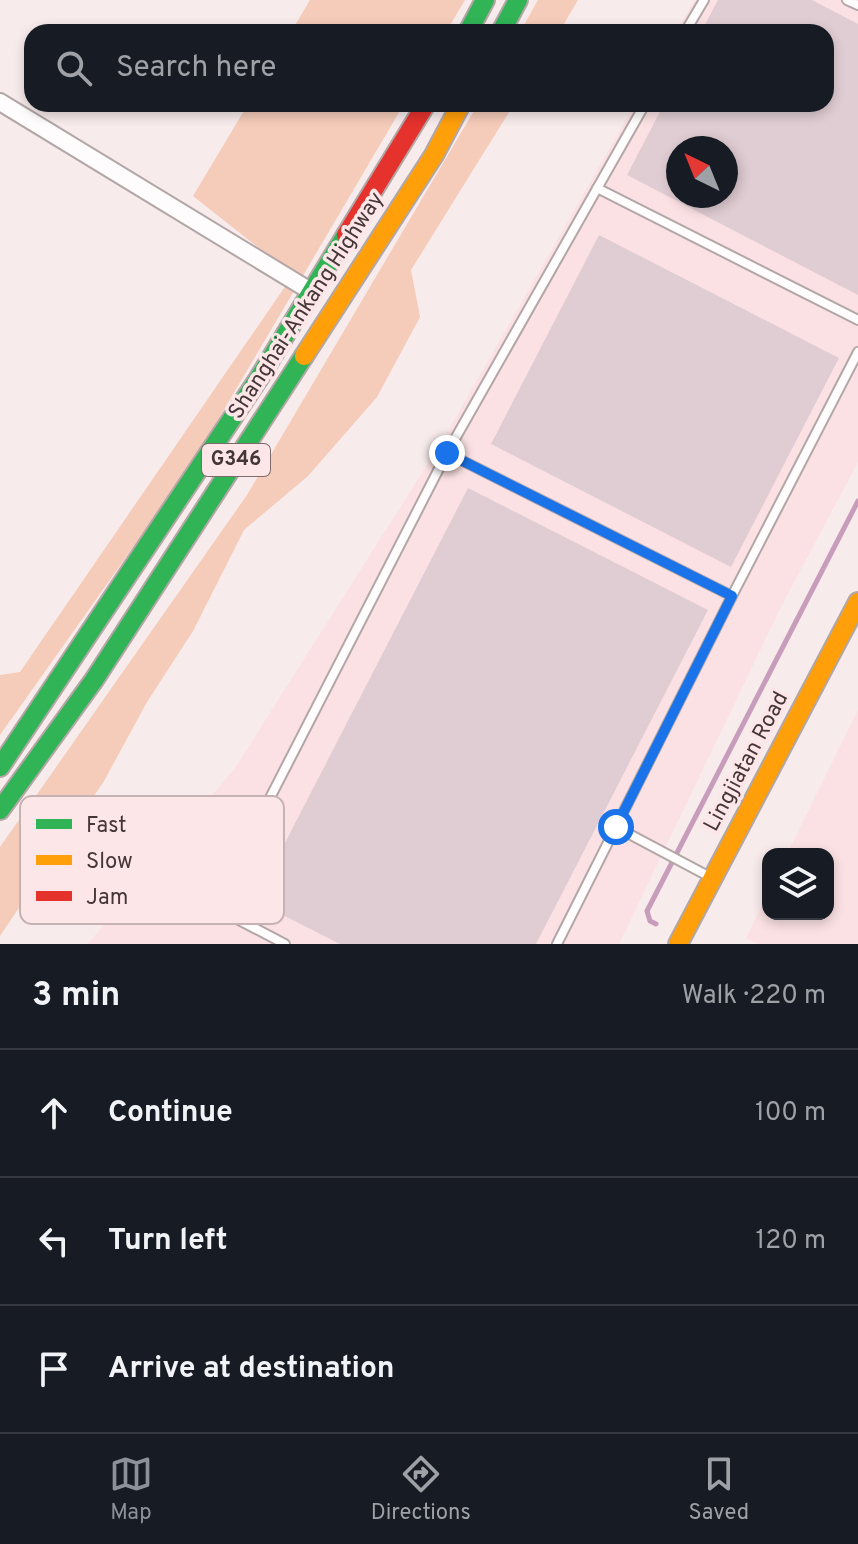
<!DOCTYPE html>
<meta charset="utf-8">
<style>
body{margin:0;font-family:Overpass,sans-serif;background:#20242c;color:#f1f3f6}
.controls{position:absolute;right:24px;bottom:24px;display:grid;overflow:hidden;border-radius:16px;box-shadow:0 4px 12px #0003}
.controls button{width:72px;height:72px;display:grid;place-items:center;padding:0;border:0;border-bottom:2px solid #363941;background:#171b24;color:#f1f3f6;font:40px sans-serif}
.compass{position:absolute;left:666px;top:136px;width:72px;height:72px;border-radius:50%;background:#171b24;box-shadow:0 4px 12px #0003;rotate:317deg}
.stop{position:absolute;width:24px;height:24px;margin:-18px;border:6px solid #1a73e8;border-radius:50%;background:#fff}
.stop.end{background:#1a73e8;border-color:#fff;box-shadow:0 2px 8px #0008}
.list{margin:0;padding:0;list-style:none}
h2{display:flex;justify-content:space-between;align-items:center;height:104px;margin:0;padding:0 32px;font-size:34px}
h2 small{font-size:26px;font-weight:400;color:#9ea1a6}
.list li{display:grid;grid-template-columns:52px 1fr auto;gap:24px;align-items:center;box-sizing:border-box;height:128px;padding:0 32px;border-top:2px solid #363941}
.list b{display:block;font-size:30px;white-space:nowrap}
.list em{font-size:26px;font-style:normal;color:#9ea1a6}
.icon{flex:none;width:44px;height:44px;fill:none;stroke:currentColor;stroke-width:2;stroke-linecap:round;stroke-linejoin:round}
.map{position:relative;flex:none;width:858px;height:944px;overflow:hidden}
.search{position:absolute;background:#171b24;box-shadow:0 4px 12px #0003;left:24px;right:24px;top:24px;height:88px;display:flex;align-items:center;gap:20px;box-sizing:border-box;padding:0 28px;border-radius:24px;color:#9ea1a6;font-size:30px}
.sheet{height:488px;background:#171b24}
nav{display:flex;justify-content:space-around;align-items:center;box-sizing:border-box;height:112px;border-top:2px solid #363941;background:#171b24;font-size:22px;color:#9ea1a6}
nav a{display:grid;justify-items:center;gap:4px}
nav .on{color:#8c9099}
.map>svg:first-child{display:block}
.built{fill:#fbe1e3;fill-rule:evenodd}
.green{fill:#f5cbb9}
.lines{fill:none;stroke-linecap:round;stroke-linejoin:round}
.stream{stroke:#c89dbb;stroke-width:5}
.building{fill:#e0cdd3;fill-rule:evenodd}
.lane-casing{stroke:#b2a6a7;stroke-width:12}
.street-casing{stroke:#b2a6a7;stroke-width:20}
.fast-casing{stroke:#b2a6a7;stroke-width:22}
.slow-casing{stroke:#b2a6a7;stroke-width:22}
.jam-casing{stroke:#b2a6a7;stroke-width:22}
.lane{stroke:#fefcfc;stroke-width:8}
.street{stroke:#fefcfc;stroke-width:16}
.fast{stroke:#30b455;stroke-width:18}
.slow{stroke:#ff9f0a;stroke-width:18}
.jam{stroke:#e5322d;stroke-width:18}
.route{stroke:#1a73e8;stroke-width:10}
.labels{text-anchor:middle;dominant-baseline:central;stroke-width:7;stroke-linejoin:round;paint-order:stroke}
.shield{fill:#fde6e8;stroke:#7c6b6d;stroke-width:2}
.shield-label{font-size:20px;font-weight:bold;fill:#453638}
.street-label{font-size:22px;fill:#453638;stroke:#fde6e8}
.key{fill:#fde6e8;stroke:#c6b1b3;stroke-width:2}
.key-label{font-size:22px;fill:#453638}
</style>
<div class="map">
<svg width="858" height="944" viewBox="0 0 858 944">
<rect width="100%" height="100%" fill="#f8ebec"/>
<path class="built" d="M 695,0 L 858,0 L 858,462 L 781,607 L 619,944 L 88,944 L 235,768 L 444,438 L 635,104 L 826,104 L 826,32 L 676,32 ZM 678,148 L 726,148 L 726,196 L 678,196 Z
M 858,710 L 858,944 L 758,944 L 746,938 L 768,893 L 768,914 L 828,914 L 828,854 L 787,854 Z"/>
<path class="green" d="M 310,0 L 465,0 L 446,32 L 291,32 Z
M 538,0 L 578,0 L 559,32 L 520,32 Z
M 248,104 L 404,104 L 192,464 L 0,735 L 0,675 L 20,672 L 293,275 L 193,196 Z
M 478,104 L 514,104 L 411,270 L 420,317 L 377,397 L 308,476 L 244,530 L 193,631 L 147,702 L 104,781 L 0,936 L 0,847 L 247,495 Z"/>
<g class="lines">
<path class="stream" d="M 656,924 L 650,921 L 647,911 L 858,501"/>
</g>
<path class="building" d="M 718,0 L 812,0 L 858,24 L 858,295 L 627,175 L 664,104 L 826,104 L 826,32 L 701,32 ZM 678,148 L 726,148 L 726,196 L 678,196 Z
M 599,235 L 839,358 L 731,567 L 491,444 Z
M 468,488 L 708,610 L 536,944 L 340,944 L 255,901 Z"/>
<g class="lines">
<defs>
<path id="lane" d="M 847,0 L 858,5
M 685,32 L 704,0
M 597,188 L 858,320
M 447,453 L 732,596 L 557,944
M 732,596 L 858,352
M 616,827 L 710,877
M 285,944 L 214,907 L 447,453 L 645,104"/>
<path id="street" d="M 0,102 L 312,292"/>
<path id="fast" d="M 468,32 L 485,0
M 501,32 L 518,0
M 0,767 L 259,378 L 346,235
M 0,810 L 94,680 L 304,356"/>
<path id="slow" d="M 304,356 L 434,155 L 461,104
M 678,944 L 858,602"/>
<path id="jam" d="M 346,235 L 426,104"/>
</defs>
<use href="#lane" class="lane-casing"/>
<use href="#street" class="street-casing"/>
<use href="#fast" class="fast-casing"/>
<use href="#slow" class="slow-casing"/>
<use href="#jam" class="jam-casing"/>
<use href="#lane" class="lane"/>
<use href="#street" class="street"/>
<use href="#fast" class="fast"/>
<use href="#slow" class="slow"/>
<use href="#jam" class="jam"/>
</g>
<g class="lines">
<path class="route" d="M 447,453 L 732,596 L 616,827"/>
</g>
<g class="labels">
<rect class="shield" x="202" y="444" width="68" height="32" rx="6"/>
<g class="shield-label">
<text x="236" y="460">G346</text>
</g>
<g class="street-label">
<text transform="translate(307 306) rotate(-57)">Shanghai-Ankang Highway</text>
<text transform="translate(747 762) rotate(-62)">Lingjiatan Road</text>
</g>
</g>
<rect x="20" y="796" width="264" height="128" rx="12" class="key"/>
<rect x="36" y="819" width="36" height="10" fill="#30b455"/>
<rect x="36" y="855" width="36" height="10" fill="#ff9f0a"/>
<rect x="36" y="891" width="36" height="10" fill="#e5322d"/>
<g class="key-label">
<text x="86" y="832">Fast</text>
<text x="86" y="868">Slow</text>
<text x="86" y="904">Jam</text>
</g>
</svg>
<div class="controls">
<button><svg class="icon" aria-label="layers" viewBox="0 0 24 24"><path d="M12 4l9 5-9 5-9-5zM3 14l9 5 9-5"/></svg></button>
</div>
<svg class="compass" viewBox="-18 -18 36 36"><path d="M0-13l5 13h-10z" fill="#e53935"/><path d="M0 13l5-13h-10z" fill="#9ea1a6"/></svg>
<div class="stop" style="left:616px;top:827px"></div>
<div class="stop end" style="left:447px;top:453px"></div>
<div class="search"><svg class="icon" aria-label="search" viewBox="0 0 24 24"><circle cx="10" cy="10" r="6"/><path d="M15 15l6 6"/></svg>Search here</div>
</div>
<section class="sheet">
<h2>3 min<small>Walk · 220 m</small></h2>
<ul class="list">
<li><svg class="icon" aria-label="ahead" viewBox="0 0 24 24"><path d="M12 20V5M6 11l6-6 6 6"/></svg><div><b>Continue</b></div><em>100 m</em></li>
<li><svg class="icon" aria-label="left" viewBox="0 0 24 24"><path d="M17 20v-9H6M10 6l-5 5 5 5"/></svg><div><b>Turn left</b></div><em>120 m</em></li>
<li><svg class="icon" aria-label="arrive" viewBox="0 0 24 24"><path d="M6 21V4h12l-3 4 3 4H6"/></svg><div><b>Arrive at destination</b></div></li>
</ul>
</section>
<nav>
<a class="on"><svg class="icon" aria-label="map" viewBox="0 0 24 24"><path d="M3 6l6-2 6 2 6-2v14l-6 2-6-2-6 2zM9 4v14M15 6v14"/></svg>Map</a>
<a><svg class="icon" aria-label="directions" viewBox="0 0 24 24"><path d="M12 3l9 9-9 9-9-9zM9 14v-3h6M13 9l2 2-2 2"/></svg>Directions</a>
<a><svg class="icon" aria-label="saved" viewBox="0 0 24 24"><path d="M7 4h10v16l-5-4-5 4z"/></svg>Saved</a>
</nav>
